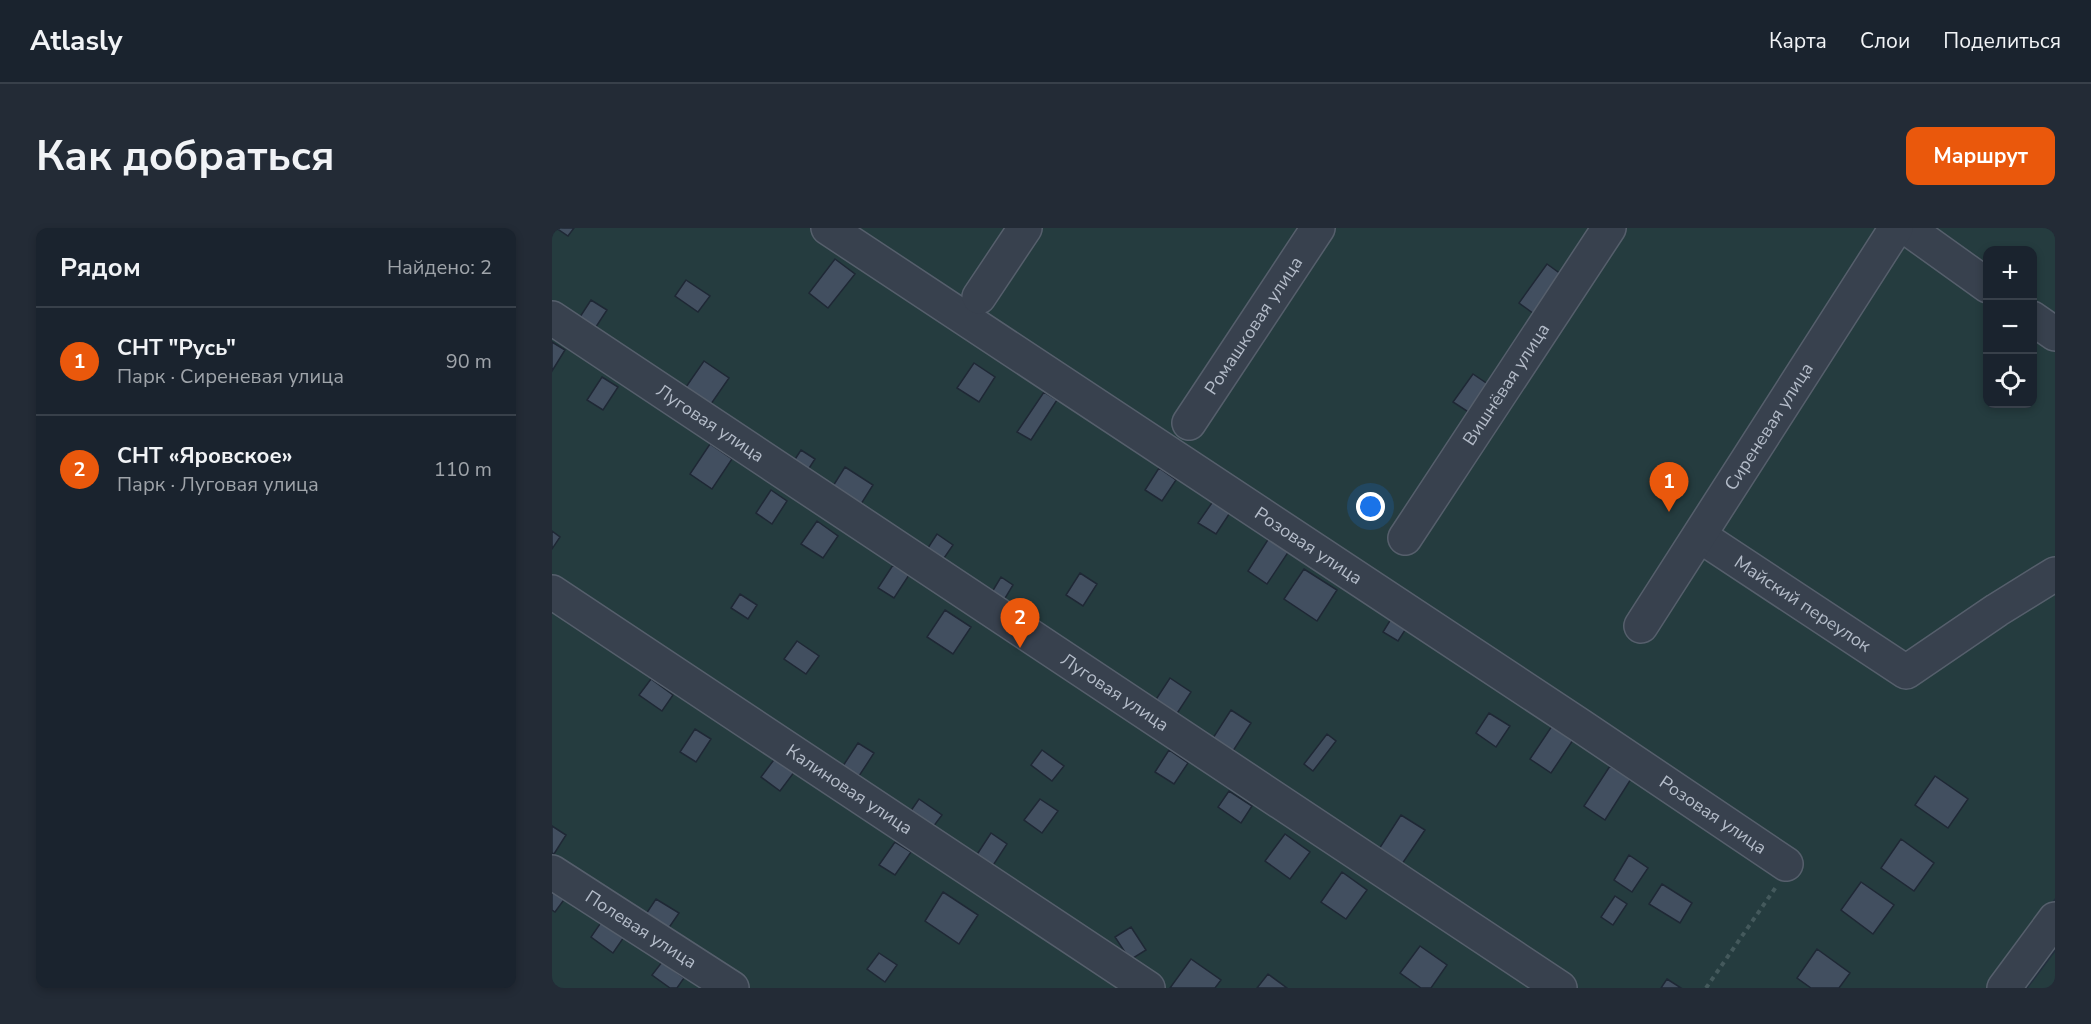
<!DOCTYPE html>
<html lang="ru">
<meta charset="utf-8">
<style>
body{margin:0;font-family:"Nunito Sans",sans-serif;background:#232b36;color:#f1f3f6}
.controls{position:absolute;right:18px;top:18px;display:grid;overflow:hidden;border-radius:12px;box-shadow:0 3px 9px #0003}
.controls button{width:54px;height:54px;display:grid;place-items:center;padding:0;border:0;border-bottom:2px solid #38404a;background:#1a232e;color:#f1f3f6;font:30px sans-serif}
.you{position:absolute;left:819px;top:279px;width:21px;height:21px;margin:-15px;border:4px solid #fff;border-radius:50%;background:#1a73e8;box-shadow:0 0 0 9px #1a73e833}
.badge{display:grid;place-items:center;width:39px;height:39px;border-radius:50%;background:#ea580c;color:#fff;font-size:20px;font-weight:700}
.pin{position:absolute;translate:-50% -50px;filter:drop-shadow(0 2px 3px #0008)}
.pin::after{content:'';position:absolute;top:32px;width:21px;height:18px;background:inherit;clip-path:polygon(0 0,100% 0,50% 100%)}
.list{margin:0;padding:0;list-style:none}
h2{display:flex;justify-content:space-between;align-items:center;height:78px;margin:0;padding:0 24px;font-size:26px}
h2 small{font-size:20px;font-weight:400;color:#9fa4aa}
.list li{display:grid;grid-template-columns:39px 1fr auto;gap:18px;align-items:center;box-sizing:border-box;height:108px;padding:0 24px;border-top:2px solid #38404a}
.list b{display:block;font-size:22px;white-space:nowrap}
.list p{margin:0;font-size:20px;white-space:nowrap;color:#9fa4aa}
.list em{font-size:20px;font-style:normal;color:#9fa4aa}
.icon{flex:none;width:33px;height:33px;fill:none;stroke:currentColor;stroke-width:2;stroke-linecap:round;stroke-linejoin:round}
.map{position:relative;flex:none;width:1503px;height:760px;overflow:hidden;border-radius:12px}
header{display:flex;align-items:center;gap:36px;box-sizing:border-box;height:84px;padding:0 30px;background:#1a232e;border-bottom:2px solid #38404a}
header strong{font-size:28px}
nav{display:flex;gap:33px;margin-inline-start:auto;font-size:21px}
.intro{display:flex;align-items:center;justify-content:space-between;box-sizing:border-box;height:144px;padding:0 36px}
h1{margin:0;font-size:42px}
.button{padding:15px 27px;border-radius:12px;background:#ea580c;color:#fff;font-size:21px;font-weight:700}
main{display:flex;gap:36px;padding:0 36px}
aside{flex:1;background:#1a232e;border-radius:12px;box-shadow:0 3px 9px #0003}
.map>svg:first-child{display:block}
.green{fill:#253c3f;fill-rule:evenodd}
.building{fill:#424f60;stroke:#1f2835;stroke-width:1.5}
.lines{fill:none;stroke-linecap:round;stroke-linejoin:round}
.minor-casing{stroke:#565f6c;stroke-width:36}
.path{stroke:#44595c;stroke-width:4;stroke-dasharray:4.5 4.5;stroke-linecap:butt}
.minor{stroke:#38414e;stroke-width:33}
.labels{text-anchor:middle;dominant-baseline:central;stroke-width:5;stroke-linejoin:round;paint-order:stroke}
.street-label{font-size:18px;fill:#b4bcc9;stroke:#1d2633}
</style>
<header>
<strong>Atlasly</strong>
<nav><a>Карта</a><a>Слои</a><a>Поделиться</a></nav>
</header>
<div class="intro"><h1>Как добраться</h1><a class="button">Маршрут</a></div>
<main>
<aside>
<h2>Рядом<small>Найдено: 2</small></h2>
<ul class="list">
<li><span class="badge">1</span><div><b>СНТ &quot;Русь&quot;</b><p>Парк · Сиреневая улица</p></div><em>90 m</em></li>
<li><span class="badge">2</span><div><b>СНТ «Яровское»</b><p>Парк · Луговая улица</p></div><em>110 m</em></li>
</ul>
</aside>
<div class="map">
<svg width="1503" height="760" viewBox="0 0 1503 760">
<rect width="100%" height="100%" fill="#232f3e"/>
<path class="green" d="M 0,0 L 1503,0 L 1503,670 L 1437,760 L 0,760 ZM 1436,22 L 1480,22 L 1480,176 L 1436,176 Z
M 1503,724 L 1503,760 L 1476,760 Z"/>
<path class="building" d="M 4,0 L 22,0 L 16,8 Z
M 283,31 L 303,46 L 276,80 L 257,65 Z
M 995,36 L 1017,52 L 989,91 L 967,75 Z
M 134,52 L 158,68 L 146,84 L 123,68 Z
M 39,72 L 55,82 L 40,105 L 24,95 Z
M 0,114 L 13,122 L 0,143 Z
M 152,133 L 177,150 L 159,176 L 134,159 Z
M 422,135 L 443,149 L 427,174 L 405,160 Z
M 921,146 L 943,161 L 924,189 L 901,174 Z
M 50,149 L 66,159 L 51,182 L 35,172 Z
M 492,164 L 505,172 L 479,212 L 465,204 Z
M 158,216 L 180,231 L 160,261 L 138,246 Z
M 249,222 L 263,231 L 252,248 L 238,239 Z
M 293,239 L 321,257 L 304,284 L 276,266 Z
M 607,240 L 624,252 L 610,273 L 593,262 Z
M 219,262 L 235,273 L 220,296 L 204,285 Z
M 664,269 L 681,280 L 664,306 L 646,295 Z
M 265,293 L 286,308 L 271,330 L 249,316 Z
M 0,303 L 8,309 L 0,321 Z
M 385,306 L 401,317 L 388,336 L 372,326 Z
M 717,310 L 737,323 L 715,356 L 696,343 Z
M 341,337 L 357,347 L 342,370 L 326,360 Z
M 752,341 L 785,362 L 765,393 L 732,371 Z
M 528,345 L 545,356 L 531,378 L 514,367 Z
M 449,349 L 461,357 L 449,377 L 437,369 Z
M 188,366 L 205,377 L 196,391 L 179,380 Z
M 393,382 L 419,399 L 401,426 L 375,409 Z
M 842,386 L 857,396 L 846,413 L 831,404 Z
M 245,413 L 267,428 L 254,446 L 232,431 Z
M 618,450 L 639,464 L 624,487 L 603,473 Z
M 99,451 L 121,467 L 110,483 L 87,467 Z
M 679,482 L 699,495 L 681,523 L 661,510 Z
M 937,485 L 958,498 L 944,519 L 924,505 Z
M 1000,498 L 1021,512 L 999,545 L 978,531 Z
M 143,501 L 159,511 L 144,534 L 128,524 Z
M 775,506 L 784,513 L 761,543 L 752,536 Z
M 306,515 L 322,525 L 307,548 L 291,538 Z
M 490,522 L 512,538 L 500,553 L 479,537 Z
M 617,522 L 636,535 L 622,556 L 603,544 Z
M 224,529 L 243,543 L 228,563 L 209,549 Z
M 1058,538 L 1079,551 L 1053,592 L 1032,578 Z
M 1383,548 L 1416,571 L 1396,600 L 1363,577 Z
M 677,563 L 700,578 L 689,595 L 666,579 Z
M 367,571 L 390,587 L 378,603 L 356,587 Z
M 488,571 L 506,583 L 490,605 L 472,592 Z
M 849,587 L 873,602 L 850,636 L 827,621 Z
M 0,598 L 14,607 L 2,626 L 0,625 Z
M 439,605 L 455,616 L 440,639 L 424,628 Z
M 733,606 L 758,624 L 738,651 L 713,633 Z
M 1349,611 L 1382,635 L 1362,663 L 1329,640 Z
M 343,614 L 359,624 L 343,647 L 327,637 Z
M 1077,627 L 1096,640 L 1080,664 L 1062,652 Z
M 790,644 L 815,662 L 794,691 L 769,674 Z
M 1309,654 L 1342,677 L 1321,706 L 1289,682 Z
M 1110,656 L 1140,675 L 1128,695 L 1097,676 Z
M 0,659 L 14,669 L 3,684 L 0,682 Z
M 391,664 L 426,687 L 407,716 L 373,693 Z
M 1063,668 L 1075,676 L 1061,697 L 1049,689 Z
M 104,671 L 127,685 L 116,701 L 94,686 Z
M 50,693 L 72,709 L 61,725 L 39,709 Z
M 579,699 L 594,722 L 578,732 L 563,709 Z
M 868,718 L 895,737 L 879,760 L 869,760 L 848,745 Z
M 1265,721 L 1298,745 L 1287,760 L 1259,760 L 1245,750 Z
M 327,725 L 345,737 L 333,754 L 315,741 Z
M 639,731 L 669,752 L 663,760 L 618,760 Z
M 110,734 L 132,750 L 125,760 L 118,760 L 100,747 Z
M 716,746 L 735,760 L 705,760 Z
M 1115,751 L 1129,760 L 1109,760 Z"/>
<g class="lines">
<defs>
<g id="minor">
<path id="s1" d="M 276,0 L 1029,498 L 1234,636"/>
<path d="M 1355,0 L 1436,58"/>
<path d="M 427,69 L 473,0"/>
<path id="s2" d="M 0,90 L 1008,760"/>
<path d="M 1480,90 L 1503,106"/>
<path id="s3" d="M 637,195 L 766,0"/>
<path id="s4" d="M 1148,308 L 1354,444 L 1445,382 L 1503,346"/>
<path id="s5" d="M 853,310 L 1057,0"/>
<path id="s6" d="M 0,364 L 596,760"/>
<path id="s7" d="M 1089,398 L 1344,0"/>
<path id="s8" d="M 0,644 L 180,760"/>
<path d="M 1452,760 L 1503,691"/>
</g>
</defs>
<use href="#minor" class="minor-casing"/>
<path class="path" d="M 1154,760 L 1224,659"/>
<use href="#minor" class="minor"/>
</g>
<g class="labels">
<g class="street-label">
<text stroke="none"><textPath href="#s3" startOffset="117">Ромашковая улица</textPath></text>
<text stroke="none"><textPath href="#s5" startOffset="184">Вишнёвая улица</textPath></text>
<text stroke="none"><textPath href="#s2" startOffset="190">Луговая улица</textPath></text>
<text stroke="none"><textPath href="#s7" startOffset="237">Сиреневая улица</textPath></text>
<text stroke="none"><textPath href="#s1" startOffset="576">Розовая улица</textPath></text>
<text stroke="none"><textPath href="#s4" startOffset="123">Майский переулок</textPath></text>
<text stroke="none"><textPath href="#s2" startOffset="676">Луговая улица</textPath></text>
<text stroke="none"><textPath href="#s6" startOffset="357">Калиновая улица</textPath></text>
<text stroke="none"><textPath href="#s1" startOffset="1062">Розовая улица</textPath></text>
<text stroke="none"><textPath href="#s8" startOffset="106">Полевая улица</textPath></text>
</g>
</g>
</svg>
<div class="controls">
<button>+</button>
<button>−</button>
<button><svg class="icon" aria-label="locate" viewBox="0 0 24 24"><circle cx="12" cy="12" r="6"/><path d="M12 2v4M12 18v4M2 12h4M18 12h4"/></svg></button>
</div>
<div class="you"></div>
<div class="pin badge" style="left:1117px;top:284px">1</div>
<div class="pin badge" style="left:468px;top:420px">2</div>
</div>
</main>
